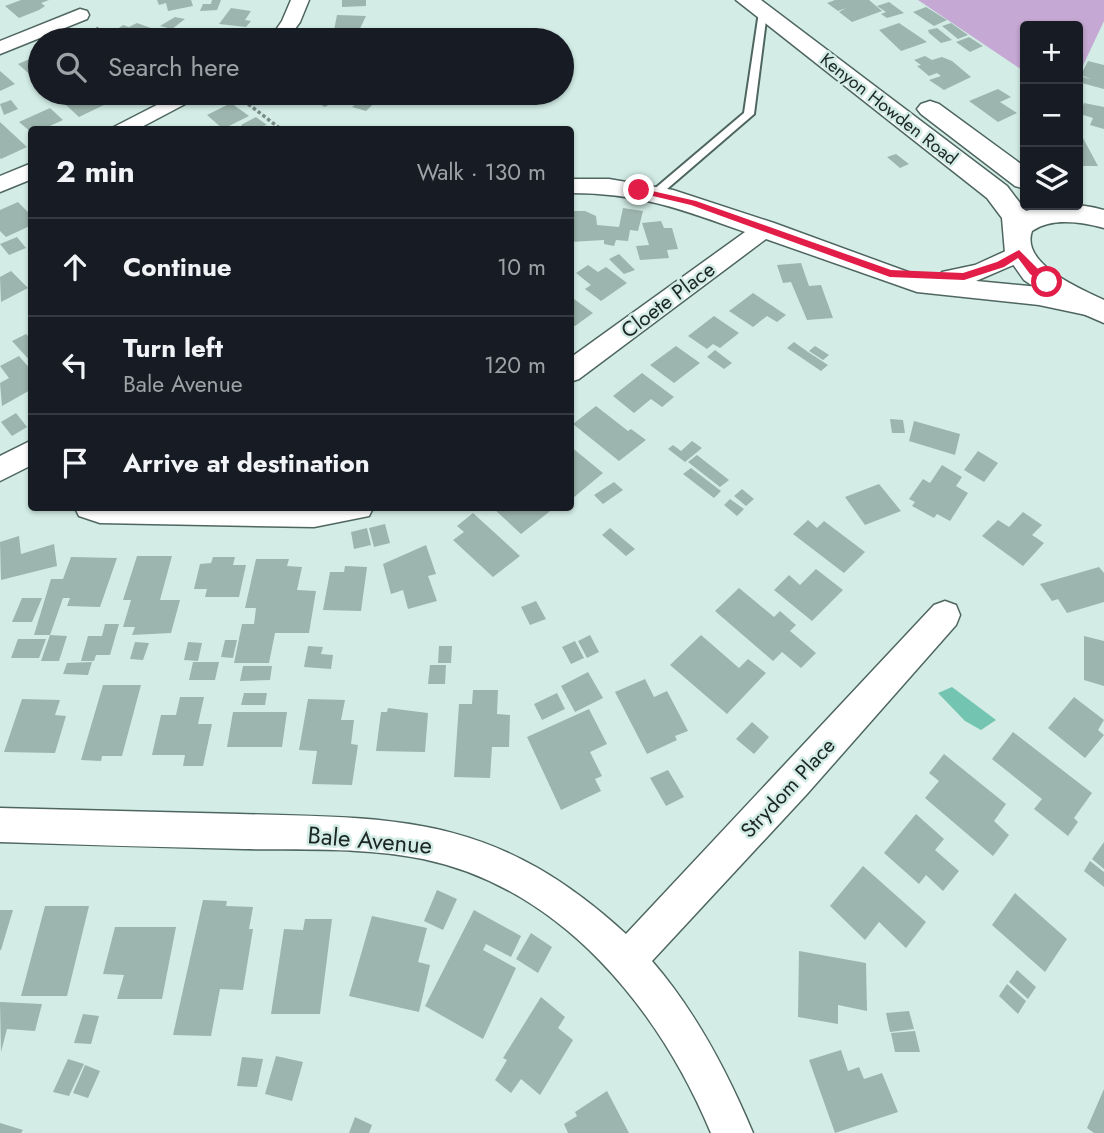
<!DOCTYPE html>
<meta charset="utf-8">
<style>
body{margin:0;font-family:Jost,sans-serif;background:#242831;color:#f1f3f6}
.controls{position:absolute;right:21px;top:21px;display:grid;overflow:hidden;border-radius:7px;box-shadow:0 2px 5px #0004}
.controls button{width:63px;height:63px;display:grid;place-items:center;padding:0;border:0;border-bottom:2px solid #363941;background:#171b24;color:#f1f3f6;font:35px sans-serif}
.stop{position:absolute;width:21px;height:21px;margin:-16px;border:5px solid #e11d48;border-radius:50%;background:#fff}
.stop.end{background:#e11d48;border-color:#fff;box-shadow:0 2px 7px #0008}
.list{margin:0;padding:0;list-style:none}
h2{display:flex;justify-content:space-between;align-items:center;height:91px;margin:0;padding:0 28px;font-size:30px}
h2 small{font-size:23px;font-weight:400;color:#9ea1a6}
.list li{display:grid;grid-template-columns:46px 1fr auto;gap:21px;align-items:center;box-sizing:border-box;height:98px;padding:0 28px;border-top:2px solid #363941}
.list b{display:block;font-size:26px;white-space:nowrap}
.list p{margin:0;font-size:23px;white-space:nowrap;color:#9ea1a6}
.list em{font-size:23px;font-style:normal;color:#9ea1a6}
.icon{flex:none;width:38px;height:38px;fill:none;stroke:currentColor;stroke-width:2;stroke-linecap:round;stroke-linejoin:round}
.map{position:relative;flex:none;width:1104px;height:1133px;overflow:hidden}
.search{position:absolute;background:#171b24;box-shadow:0 2px 5px #0004;left:28px;top:28px;width:546px;height:77px;display:flex;align-items:center;gap:18px;box-sizing:border-box;padding:0 24px;border-radius:38px;color:#9ea1a6;font-size:26px}
.panel{position:absolute;background:#171b24;box-shadow:0 2px 5px #0004;left:28px;top:126px;width:546px;height:385px;border-radius:7px}
.map>svg:first-child{display:block}
.green{fill:#c5a8d3}
.water{fill:#73c5b2}
.building{fill:#9cb5ae}
.lines{fill:none;stroke-linecap:round;stroke-linejoin:round}
.service-casing{stroke:#4f6660;stroke-width:4}
.minor-casing{stroke:#4f6660;stroke-width:3}
.tertiary-casing{stroke:#4f6660;stroke-width:3}
.path{stroke:#798b86;stroke-width:3.5;stroke-dasharray:3.5 2.5;stroke-linecap:butt}
.service{fill:#fff;fill-rule:evenodd}
.minor{fill:#fff;fill-rule:evenodd}
.tertiary{fill:#fff;fill-rule:evenodd}
.route{fill:#e11d48}
.labels{text-anchor:middle;dominant-baseline:central;stroke-width:5;stroke-linejoin:round;paint-order:stroke}
.far-street-label{font-size:18px;fill:#1c2623;stroke:#d3ede6}
.street-label{font-size:21px;fill:#1c2623;stroke:#d3ede6}
.near-street-label{font-size:24px;fill:#1c2623;stroke:#d3ede6}
</style>
<div class="map">
<svg width="1104" height="1133" viewBox="0 0 1104 1133">
<rect width="100%" height="100%" fill="#d3ede6"/>
<path class="green" d="M 918,0 L 1104,0 L 1104,21 L 1078,76 L 1078,26 L 1025,26 L 1025,72 Z"/>
<path class="water" d="M 952,687 L 996,720 L 981,730 L 965,721 L 938,693 Z"/>
<path class="building" d="M 21,0 L 49,0 L 41,3 L 45,6 L 39,10 L 19,18 L 5,6 Z
M 157,0 L 191,0 L 193,6 L 168,11 L 166,3 L 159,5 Z
M 212,0 L 221,0 L 217,10 L 200,11 L 203,4 L 211,4 Z
M 342,0 L 366,0 L 366,6 L 342,7 Z
M 835,0 L 869,0 L 882,11 L 852,22 L 839,12 L 846,8 L 838,11 L 827,3 Z
M 889,2 L 904,13 L 887,18 L 881,14 L 886,12 L 877,6 Z
M 926,7 L 947,20 L 934,26 L 913,12 Z
M 231,8 L 251,11 L 245,20 L 251,21 L 246,27 L 219,24 Z
M 337,15 L 366,16 L 356,37 L 333,35 Z
M 175,17 L 185,19 L 172,29 L 160,26 Z
M 137,23 L 159,31 L 146,40 L 116,40 L 123,36 L 113,32 L 123,25 L 129,27 Z
M 899,23 L 927,42 L 901,51 L 879,30 Z
M 951,23 L 968,35 L 958,39 L 942,26 Z
M 937,28 L 952,40 L 941,43 L 929,33 L 928,30 Z
M 92,29 L 105,40 L 88,40 L 80,34 Z
M 969,37 L 983,46 L 970,52 L 956,42 Z
M 925,56 L 932,60 L 942,57 L 952,61 L 971,77 L 944,90 L 929,80 L 941,76 L 937,73 L 929,76 L 917,66 L 921,65 L 914,60 Z
M 30,59 L 34,62 L 40,60 L 40,75 L 34,78 L 18,64 Z
M 1088,61 L 1104,65 L 1104,89 L 1078,82 L 1080,76 L 1090,79 L 1081,75 Z
M 0,71 L 15,84 L 0,91 Z
M 998,89 L 1011,97 L 1000,102 L 1017,113 L 998,122 L 969,101 Z
M 94,93 L 108,103 L 79,117 L 66,105 Z
M 252,93 L 291,93 L 276,104 Z
M 336,93 L 343,96 L 325,107 L 319,104 Z
M 354,93 L 385,93 L 366,111 L 352,107 L 357,103 L 347,100 Z
M 11,100 L 18,109 L 4,115 L 0,104 Z
M 231,103 L 249,116 L 223,129 L 207,115 Z
M 1084,103 L 1104,107 L 1104,129 L 1090,125 L 1093,118 L 1080,114 Z
M 50,108 L 63,120 L 41,130 L 32,130 L 32,133 L 19,122 Z
M 256,117 L 267,125 L 247,130 L 241,125 Z
M 0,122 L 27,147 L 1,159 L 0,158 Z
M 1078,138 L 1083,138 L 1098,166 L 1081,166 L 1078,159 Z
M 896,154 L 909,164 L 900,168 L 887,157 Z
M 18,202 L 32,216 L 32,225 L 6,237 L 0,231 L 0,210 Z
M 623,208 L 643,211 L 638,231 L 630,230 L 628,241 L 616,240 L 614,246 L 604,244 L 604,240 L 570,242 L 571,211 L 585,211 L 596,216 L 597,225 L 619,227 Z
M 661,221 L 664,228 L 672,228 L 678,249 L 667,250 L 669,258 L 640,260 L 636,246 L 649,245 L 642,223 Z
M 17,237 L 26,248 L 9,255 L 0,244 Z
M 619,254 L 635,270 L 624,274 L 609,259 Z
M 801,263 L 809,286 L 821,285 L 833,318 L 807,320 L 791,282 L 783,283 L 777,265 Z
M 588,265 L 598,272 L 606,267 L 627,283 L 601,301 L 585,289 L 591,285 L 576,273 Z
M 11,271 L 28,288 L 1,302 L 0,277 Z
M 753,293 L 786,315 L 777,322 L 767,316 L 753,327 L 729,311 Z
M 570,296 L 593,313 L 575,326 L 570,324 Z
M 714,316 L 739,333 L 720,348 L 713,344 L 707,349 L 688,336 Z
M 26,334 L 32,340 L 32,363 L 12,341 Z
M 794,342 L 808,352 L 828,365 L 821,371 L 787,348 Z
M 676,346 L 700,363 L 674,383 L 650,365 Z
M 815,346 L 829,355 L 823,360 L 809,351 Z
M 715,350 L 732,363 L 724,369 L 707,357 Z
M 19,356 L 32,371 L 32,389 L 2,406 L 0,383 L 9,378 L 0,366 Z
M 642,373 L 674,397 L 662,407 L 651,399 L 634,413 L 613,396 Z
M 596,406 L 628,431 L 631,429 L 646,440 L 619,461 L 573,424 Z
M 16,413 L 27,427 L 12,436 L 1,422 Z
M 890,419 L 903,420 L 905,433 L 892,433 Z
M 914,421 L 960,434 L 955,455 L 909,441 Z
M 692,441 L 702,448 L 685,462 L 668,449 L 673,445 L 681,451 Z
M 570,446 L 603,473 L 573,498 L 570,496 Z
M 978,451 L 998,463 L 984,482 L 964,470 Z
M 697,455 L 729,480 L 720,487 L 688,462 Z
M 942,465 L 962,477 L 956,486 L 968,493 L 950,521 L 937,514 L 934,518 L 912,506 L 915,502 L 909,499 L 923,479 L 930,483 Z
M 691,468 L 721,491 L 714,498 L 683,474 Z
M 614,482 L 623,490 L 603,504 L 594,495 Z
M 879,484 L 901,511 L 865,525 L 845,497 Z
M 742,489 L 754,499 L 746,506 L 734,496 Z
M 730,499 L 744,509 L 737,516 L 724,505 Z
M 493,508 L 554,508 L 521,534 Z
M 1023,512 L 1042,525 L 1032,535 L 1044,543 L 1023,566 L 982,536 L 998,520 L 1009,527 Z
M 473,513 L 520,556 L 493,577 L 453,540 L 464,532 L 457,526 Z
M 808,520 L 817,528 L 824,521 L 865,552 L 844,573 L 793,534 Z
M 385,524 L 390,543 L 374,547 L 369,528 Z
M 367,528 L 371,545 L 354,549 L 351,532 Z
M 610,528 L 635,549 L 626,556 L 602,535 Z
M 19,536 L 21,554 L 54,544 L 57,566 L 1,580 L 0,542 Z
M 426,545 L 436,574 L 428,576 L 437,601 L 408,609 L 403,590 L 391,594 L 383,564 Z
M 137,556 L 172,556 L 160,600 L 180,600 L 171,633 L 132,635 L 135,627 L 123,627 L 131,600 L 123,600 Z
M 71,557 L 117,558 L 100,607 L 67,606 L 70,598 L 63,598 L 50,635 L 34,635 L 51,579 L 63,579 Z
M 213,557 L 235,557 L 233,565 L 246,565 L 239,597 L 205,597 L 207,589 L 194,589 L 200,564 L 211,563 Z
M 256,559 L 289,559 L 287,566 L 302,567 L 297,590 L 316,591 L 309,633 L 275,633 L 269,663 L 234,663 L 242,624 L 254,624 L 256,608 L 245,608 Z
M 345,566 L 367,567 L 361,611 L 323,610 L 330,572 L 344,572 Z
M 1099,567 L 1104,573 L 1104,602 L 1067,613 L 1058,599 L 1052,601 L 1040,584 Z
M 816,569 L 843,590 L 812,621 L 774,590 L 789,575 L 800,585 Z
M 739,588 L 774,617 L 780,611 L 796,625 L 790,631 L 816,653 L 801,668 L 782,652 L 773,661 L 715,611 Z
M 22,598 L 42,598 L 32,622 L 12,622 Z
M 536,601 L 546,619 L 530,625 L 521,607 Z
M 105,624 L 119,624 L 110,655 L 96,655 L 94,661 L 81,661 L 88,636 L 102,636 Z
M 50,635 L 67,636 L 59,661 L 41,661 Z
M 590,635 L 599,652 L 587,658 L 578,641 Z
M 701,635 L 739,668 L 748,659 L 766,673 L 727,714 L 670,665 Z
M 1084,636 L 1104,641 L 1104,686 L 1084,680 Z
M 18,639 L 46,639 L 39,658 L 11,658 Z
M 225,640 L 237,640 L 233,658 L 221,657 Z
M 575,641 L 584,658 L 571,664 L 562,647 Z
M 135,642 L 149,643 L 143,660 L 130,659 Z
M 188,642 L 202,643 L 198,661 L 184,660 Z
M 308,646 L 323,647 L 321,654 L 333,655 L 331,669 L 304,667 Z
M 439,646 L 452,646 L 451,663 L 438,663 Z
M 92,662 L 88,675 L 63,674 L 67,663 Z
M 193,662 L 219,662 L 215,680 L 189,680 Z
M 430,665 L 446,665 L 445,684 L 428,684 Z
M 243,666 L 272,666 L 270,680 L 240,681 Z
M 588,672 L 603,698 L 575,712 L 561,686 Z
M 645,679 L 654,697 L 667,691 L 688,731 L 675,736 L 677,740 L 647,754 L 615,692 Z
M 103,685 L 141,685 L 122,756 L 102,756 L 101,761 L 81,760 Z
M 473,690 L 498,690 L 497,714 L 510,715 L 509,747 L 492,747 L 490,778 L 454,777 L 459,704 L 472,704 Z
M 244,693 L 267,693 L 265,705 L 241,705 Z
M 557,693 L 565,709 L 542,720 L 534,704 Z
M 180,697 L 204,697 L 198,724 L 212,724 L 203,766 L 183,766 L 185,755 L 152,755 L 161,715 L 176,715 Z
M 1074,697 L 1104,720 L 1098,730 L 1104,735 L 1085,758 L 1048,728 Z
M 22,699 L 60,700 L 55,715 L 66,716 L 55,753 L 4,752 Z
M 308,699 L 345,700 L 341,720 L 354,720 L 351,744 L 358,745 L 352,785 L 312,784 L 317,751 L 299,750 Z
M 388,708 L 428,713 L 425,752 L 376,751 L 381,712 L 387,712 Z
M 589,709 L 607,744 L 590,752 L 602,776 L 595,779 L 601,791 L 561,810 L 527,737 Z
M 233,712 L 287,712 L 282,747 L 227,747 Z
M 752,722 L 769,737 L 754,754 L 736,739 Z
M 1013,732 L 1092,793 L 1074,818 L 1078,822 L 1068,836 L 1034,809 L 1042,799 L 992,759 Z
M 944,754 L 1006,804 L 994,821 L 1009,835 L 993,856 L 925,798 L 939,781 L 929,773 Z
M 668,770 L 684,797 L 666,806 L 650,778 Z
M 916,814 L 944,839 L 935,850 L 959,871 L 943,891 L 926,875 L 919,884 L 884,853 Z
M 1104,842 L 1104,869 L 1092,859 Z
M 1090,861 L 1104,872 L 1104,887 L 1084,871 Z
M 863,866 L 926,922 L 906,948 L 879,922 L 865,940 L 830,906 Z
M 437,890 L 457,899 L 443,930 L 424,921 Z
M 1015,893 L 1067,939 L 1045,972 L 992,925 Z
M 203,900 L 227,901 L 226,906 L 253,907 L 249,929 L 253,929 L 243,990 L 220,989 L 211,1036 L 173,1035 Z
M 45,906 L 89,906 L 67,996 L 21,996 Z
M 0,910 L 13,910 L 1,950 L 0,950 Z
M 474,910 L 521,936 L 511,957 L 486,944 L 483,950 L 516,968 L 483,1039 L 425,1006 Z
M 372,916 L 427,928 L 418,962 L 430,965 L 419,1012 L 349,996 Z
M 305,919 L 332,919 L 320,1014 L 271,1014 L 284,929 L 303,930 Z
M 115,927 L 176,927 L 162,999 L 117,999 L 124,975 L 103,974 Z
M 531,933 L 552,947 L 538,973 L 516,959 Z
M 799,951 L 866,963 L 867,1011 L 838,1005 L 838,1024 L 798,1017 Z
M 1017,970 L 1036,987 L 1028,999 L 1009,982 Z
M 1007,984 L 1026,1001 L 1018,1014 L 999,996 Z
M 541,997 L 565,1017 L 558,1028 L 573,1040 L 540,1095 L 521,1079 L 511,1093 L 495,1080 L 507,1060 L 503,1058 Z
M 0,1002 L 42,1004 L 35,1031 L 7,1029 L 1,1052 Z
M 909,1011 L 914,1029 L 890,1032 L 886,1013 Z
M 83,1014 L 99,1016 L 91,1044 L 74,1043 Z
M 915,1031 L 920,1052 L 895,1052 L 891,1033 Z
M 841,1050 L 848,1071 L 859,1067 L 864,1079 L 882,1073 L 898,1112 L 835,1133 L 809,1060 Z
M 276,1056 L 303,1062 L 292,1101 L 265,1094 Z
M 242,1057 L 263,1059 L 257,1087 L 237,1086 Z
M 68,1059 L 84,1064 L 69,1096 L 53,1092 Z
M 85,1065 L 100,1071 L 88,1098 L 73,1093 Z
M 1104,1089 L 1104,1133 L 1094,1133 L 1087,1128 Z
M 607,1091 L 629,1133 L 568,1133 L 564,1124 L 577,1116 L 575,1112 Z
M 355,1117 L 372,1125 L 369,1133 L 349,1133 Z
M 0,1123 L 23,1130 L 21,1133 L 0,1133 Z"/>
<g class="lines">
<defs>
<path id="service" d="M 763,9 L 767,12 L 754,114 L 660,195 L 652,195 L 652,191 L 744,113 L 759,12 Z"/>
<path id="minor" d="M 291,0 L 309,0 L 300,22 L 287,40 L 269,40 L 282,21 Z
M 80,9 L 87,11 L 89,15 L 87,19 L 0,54 L 0,41 Z
M 180,93 L 206,93 L 136,130 L 108,130 Z
M 32,163 L 32,179 L 0,192 L 0,176 Z
M 570,179 L 609,179 L 673,190 L 774,223 L 919,276 L 938,278 L 942,272 L 975,265 L 1019,245 L 1027,247 L 1031,253 L 1027,259 L 976,281 L 1039,287 L 1100,301 L 1103,307 L 1100,313 L 1091,316 L 1039,305 L 917,292 L 766,239 L 579,379 L 570,382 L 570,358 L 745,232 C 681,209 640,193 570,193 Z
M 32,440 L 32,465 L 0,481 L 0,456 Z
M 75,508 L 373,508 L 369,516 L 314,527 L 100,523 L 79,516 Z
M 945,601 L 956,605 L 960,615 L 956,625 L 807,794 L 652,961 C 696,1012 727,1071 753,1133 L 711,1133 C 659,1009 562,888 423,859 C 365,847 303,850 244,849 C 162,847 81,845 0,842 L 0,808 C 80,810 159,812 239,814 C 403,818 497,816 626,934 L 934,605 Z"/>
<path id="tertiary" d="M 736,0 L 761,0 L 1007,186 L 1026,211 C 1052,203 1078,203 1104,210 L 1104,228 C 1082,222 1052,217 1032,231 C 1020,264 1081,289 1104,300 L 1104,323 L 1058,303 L 1024,280 L 1005,253 L 1002,218 L 987,198 Z
M 930,101 L 939,104 L 1025,167 L 1025,189 L 1015,186 L 921,114 L 917,109 L 921,104 Z"/>
</defs>
<use href="#service" class="service-casing"/>
<use href="#minor" class="minor-casing"/>
<use href="#tertiary" class="tertiary-casing"/>
<path class="path" d="M 96,28 L 112,40
M 234,93 L 282,130"/>
<use href="#service" class="service"/>
<use href="#minor" class="minor"/>
<use href="#tertiary" class="tertiary"/>
</g>
<path class="route" d="M 639,188 L 696,201 L 891,270 L 963,273 L 997,262 L 1019,250 L 1051,282 L 1044,284 L 1030,274 L 1018,258 L 1004,267 L 964,280 L 890,277 L 691,205 L 636,192 Z"/>
<g class="labels">
<g class="far-street-label">
<text transform="translate(889 109) rotate(38)">Kenyon Howden Road</text>
</g>
<g class="street-label">
<text transform="translate(668 300) rotate(-37)">Cloete Place</text>
<text transform="translate(788 788) rotate(-47)">Strydom Place</text>
</g>
<g class="near-street-label">
<text transform="translate(370 840) rotate(5)">Bale Avenue</text>
</g>
</g>
</svg>
<div class="controls">
<button>+</button>
<button>−</button>
<button><svg class="icon" aria-label="layers" viewBox="0 0 24 24"><path d="M12 4l9 5-9 5-9-5zM3 14l9 5 9-5"/></svg></button>
</div>
<div class="stop" style="left:1047px;top:282px"></div>
<div class="stop end" style="left:639px;top:190px"></div>
<div class="search"><svg class="icon" aria-label="search" viewBox="0 0 24 24"><circle cx="10" cy="10" r="6"/><path d="M15 15l6 6"/></svg>Search here</div>
<section class="panel">
<h2>2 min<small>Walk · 130 m</small></h2>
<ul class="list">
<li><svg class="icon" aria-label="ahead" viewBox="0 0 24 24"><path d="M12 20V5M6 11l6-6 6 6"/></svg><div><b>Continue</b></div><em>10 m</em></li>
<li><svg class="icon" aria-label="left" viewBox="0 0 24 24"><path d="M17 20v-9H6M10 6l-5 5 5 5"/></svg><div><b>Turn left</b><p>Bale Avenue</p></div><em>120 m</em></li>
<li><svg class="icon" aria-label="arrive" viewBox="0 0 24 24"><path d="M6 21V4h12l-3 4 3 4H6"/></svg><div><b>Arrive at destination</b></div></li>
</ul>
</section>
</div>
